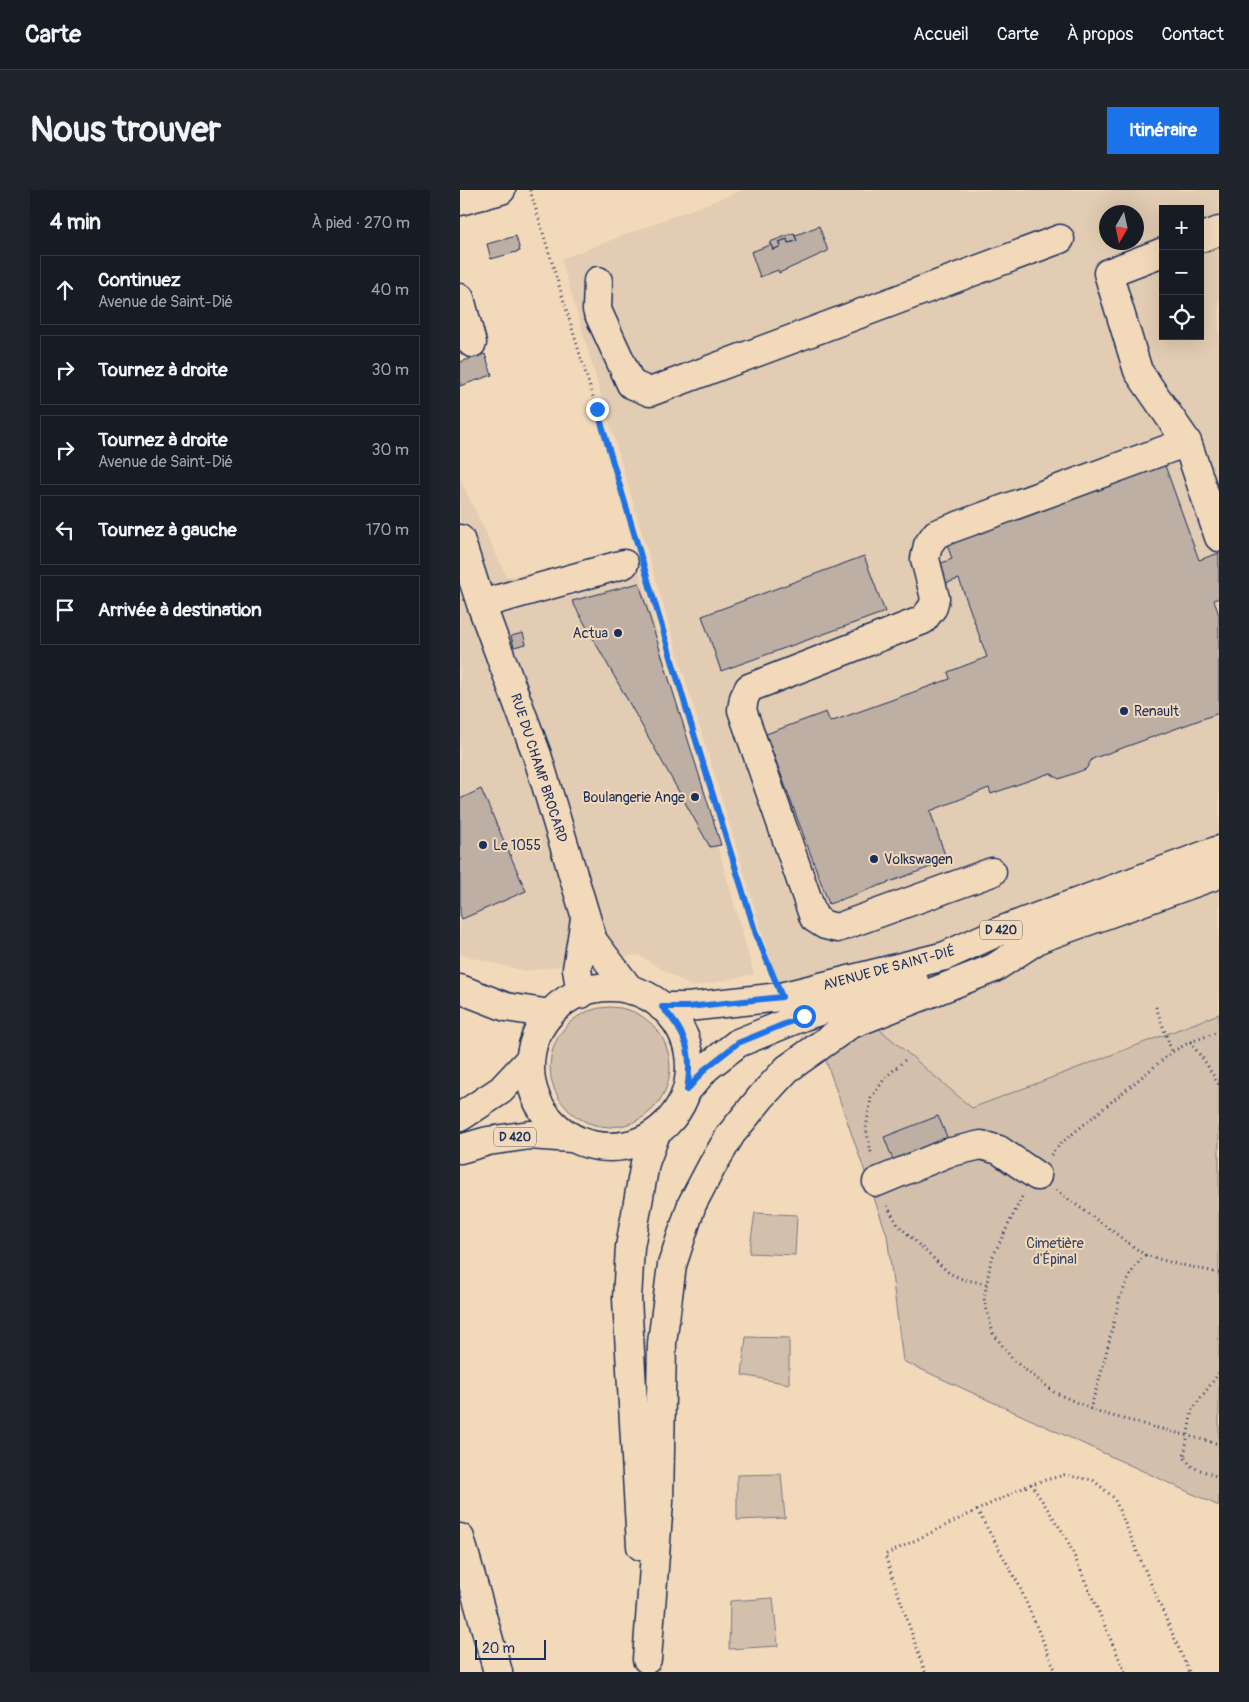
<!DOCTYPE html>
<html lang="fr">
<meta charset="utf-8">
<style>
body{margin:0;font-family:Pangolin,sans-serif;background:#20242c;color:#f1f3f6}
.controls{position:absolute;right:15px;top:15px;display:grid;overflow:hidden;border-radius:0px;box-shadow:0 5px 20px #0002}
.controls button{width:45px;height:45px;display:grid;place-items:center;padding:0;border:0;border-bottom:1px solid #363941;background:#171b24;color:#f1f3f6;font:25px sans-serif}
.compass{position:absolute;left:639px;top:15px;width:45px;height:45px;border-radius:50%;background:#171b24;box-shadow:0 5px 20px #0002;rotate:189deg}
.scale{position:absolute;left:15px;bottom:12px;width:71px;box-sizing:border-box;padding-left:5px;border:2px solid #1b2f5e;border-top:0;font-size:14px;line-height:18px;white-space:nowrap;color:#1b2f5e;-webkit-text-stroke:4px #f2d9ba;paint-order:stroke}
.stop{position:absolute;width:15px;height:15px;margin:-11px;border:4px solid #1a73e8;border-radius:50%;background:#fff}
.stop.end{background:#1a73e8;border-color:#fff;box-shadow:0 1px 5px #0008}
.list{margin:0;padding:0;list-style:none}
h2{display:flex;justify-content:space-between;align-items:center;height:65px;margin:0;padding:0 20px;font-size:21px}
h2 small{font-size:16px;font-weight:400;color:#9ea1a6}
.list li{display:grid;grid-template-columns:32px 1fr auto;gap:15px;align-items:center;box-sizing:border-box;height:70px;margin:0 10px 10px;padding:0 10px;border:1px solid #363941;border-radius:0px}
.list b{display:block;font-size:19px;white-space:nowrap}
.list p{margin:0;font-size:16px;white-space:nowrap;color:#9ea1a6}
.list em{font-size:16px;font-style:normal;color:#9ea1a6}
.icon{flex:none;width:28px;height:28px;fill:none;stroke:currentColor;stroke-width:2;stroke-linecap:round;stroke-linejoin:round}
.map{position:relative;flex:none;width:759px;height:1482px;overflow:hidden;border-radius:0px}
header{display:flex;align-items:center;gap:30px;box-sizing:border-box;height:70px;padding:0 25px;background:#171b24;border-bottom:1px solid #363941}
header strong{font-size:24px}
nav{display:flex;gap:28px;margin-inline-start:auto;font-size:18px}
.intro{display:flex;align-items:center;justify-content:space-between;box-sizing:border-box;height:120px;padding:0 30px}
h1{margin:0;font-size:35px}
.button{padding:12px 22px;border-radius:0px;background:#1a73e8;color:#fff;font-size:18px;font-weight:700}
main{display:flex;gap:30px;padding:0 30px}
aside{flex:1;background:#171b24;border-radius:0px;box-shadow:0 5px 20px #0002}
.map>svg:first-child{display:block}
.built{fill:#e2ccb3;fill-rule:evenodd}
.green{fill:#d2c0ad;stroke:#767886}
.building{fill:#bdafa4;stroke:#1b2f5e}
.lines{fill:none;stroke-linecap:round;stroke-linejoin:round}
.minor-casing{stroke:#1b2f5e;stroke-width:31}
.major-casing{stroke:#1b2f5e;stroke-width:31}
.highway-casing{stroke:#1b2f5e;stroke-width:31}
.path{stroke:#1b2f5e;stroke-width:3;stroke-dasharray:1 4;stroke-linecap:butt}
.minor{stroke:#f2d9ba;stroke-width:28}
.major{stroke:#f2d9ba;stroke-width:28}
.highway{stroke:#f2d9ba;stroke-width:28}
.route{stroke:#1a73e8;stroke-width:6}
.poi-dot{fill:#1b2f5e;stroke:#f2d9ba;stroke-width:2}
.labels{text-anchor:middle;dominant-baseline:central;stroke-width:4;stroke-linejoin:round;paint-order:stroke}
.shield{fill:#f2d9ba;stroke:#5c627a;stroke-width:1}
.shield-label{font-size:12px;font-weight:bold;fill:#1b2f5e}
.poi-label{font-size:14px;fill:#1b2f5e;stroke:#f2d9ba;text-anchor:start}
.street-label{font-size:14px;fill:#1b2f5e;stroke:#f2d9ba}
.park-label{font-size:14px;fill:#36456a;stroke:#f2d9ba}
</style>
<header>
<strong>Carte</strong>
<nav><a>Accueil</a><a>Carte</a><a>À propos</a><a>Contact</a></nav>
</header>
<div class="intro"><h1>Nous trouver</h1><a class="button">Itinéraire</a></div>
<main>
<aside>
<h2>4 min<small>À pied · 270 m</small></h2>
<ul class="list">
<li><svg class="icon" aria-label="ahead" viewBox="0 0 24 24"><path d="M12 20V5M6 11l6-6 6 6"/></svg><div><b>Continuez</b><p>Avenue de Saint-Dié</p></div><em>40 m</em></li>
<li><svg class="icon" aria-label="right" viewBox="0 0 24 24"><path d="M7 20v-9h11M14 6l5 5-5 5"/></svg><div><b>Tournez à droite</b></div><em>30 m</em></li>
<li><svg class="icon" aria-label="right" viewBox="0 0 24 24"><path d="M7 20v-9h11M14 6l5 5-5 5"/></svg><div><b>Tournez à droite</b><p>Avenue de Saint-Dié</p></div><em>30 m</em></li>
<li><svg class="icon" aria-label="left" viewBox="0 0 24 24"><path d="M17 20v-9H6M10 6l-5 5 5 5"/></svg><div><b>Tournez à gauche</b></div><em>170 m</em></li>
<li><svg class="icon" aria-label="arrive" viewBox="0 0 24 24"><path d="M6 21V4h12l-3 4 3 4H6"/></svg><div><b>Arrivée à destination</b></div></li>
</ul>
</aside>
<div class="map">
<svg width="759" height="1482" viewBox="0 0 759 1482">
<rect width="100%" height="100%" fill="#f2d9ba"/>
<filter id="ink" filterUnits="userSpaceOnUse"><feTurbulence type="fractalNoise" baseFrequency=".02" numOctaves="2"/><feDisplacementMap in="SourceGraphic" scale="10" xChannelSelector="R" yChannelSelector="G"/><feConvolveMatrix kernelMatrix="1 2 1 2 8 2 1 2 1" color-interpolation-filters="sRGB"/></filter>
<g filter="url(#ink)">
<path class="built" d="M 283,0 L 759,0 L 759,824 L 512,918 L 417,837 L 364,865 L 345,869 L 338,835 L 322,808 L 227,495 L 101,69 ZM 703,19 L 740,19 L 740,146 L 703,146 ZM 646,22 L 676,22 L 676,52 L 646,52 Z
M 0,289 L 47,387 L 175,365 L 294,784 L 232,797 L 178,765 L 65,781 L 2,765 L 0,763 Z"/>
<path class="green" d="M90 877a60 60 0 1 1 120 0a60 60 0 1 1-120 0Z
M 759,824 L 759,1316 L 443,1171 L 427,1045 L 364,865 L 417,837 L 512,918 Z
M 295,1023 L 337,1025 L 335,1065 L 289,1063 Z
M 286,1147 L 329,1148 L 329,1194 L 282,1185 Z
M 321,1284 L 325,1328 L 277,1330 L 277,1285 Z
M 313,1408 L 318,1456 L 269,1459 L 270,1411 Z"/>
<path class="building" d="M 359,36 L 368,61 L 319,83 L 318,80 L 300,87 L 291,62 L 310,55 L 310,52 L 313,60 L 321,56 L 319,52 L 327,49 L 328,53 L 337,51 L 334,43 L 336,45 Z
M 334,43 L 337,51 L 328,53 L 327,49 L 319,52 L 321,56 L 313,60 L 310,52 Z
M 56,46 L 60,61 L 31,69 L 27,54 Z
M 25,164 L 32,185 L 0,196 L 0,172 Z
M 703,270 L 739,370 L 759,363 L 759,408 L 754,410 L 759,425 L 759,523 L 632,569 L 626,579 L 599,589 L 590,583 L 531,604 L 529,598 L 470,621 L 487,671 L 369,714 L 306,544 L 366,522 L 370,532 L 490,489 L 488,482 L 527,467 L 499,389 L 486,393 L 479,374 L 492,369 L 485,348 Z
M 404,366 L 425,422 L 261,481 L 242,426 Z
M 179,393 L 261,655 L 250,657 L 112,411 Z
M 63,443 L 66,454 L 54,457 L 51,446 Z
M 21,599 L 66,701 L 2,729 L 0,724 L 0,609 Z
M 478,926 L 488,949 L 433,970 L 424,947 Z"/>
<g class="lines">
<defs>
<path id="minor" d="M 0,11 L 41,0
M 740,48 L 759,41
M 703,62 L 648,83 L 678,181 L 727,252
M 138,91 L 137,120 L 171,194 L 190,202 L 600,49
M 0,108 L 12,153
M 0,349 L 21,414 L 77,565 L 133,751 L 170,800
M 21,414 L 164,374
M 532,682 L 377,738 L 365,735 L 354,728 L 282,520 L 284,508 L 289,498 L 463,430 L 473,417 L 475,408 L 465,369 L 468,355 L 476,344 L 727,252 L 759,347
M 121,804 L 117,779 L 125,729
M 417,992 L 487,963 L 521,955 L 539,960 L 577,986"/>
<path id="major" d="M 558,756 L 759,684
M70 877a80 80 0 1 1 160 0a80 80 0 1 1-160 0Z
M 202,817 L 228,817 L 320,807 L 485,766 L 540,741 L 759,660
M 227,900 L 246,878 L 278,853 L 344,826 L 454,791
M 0,927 L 41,900 L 70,869
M 0,959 L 28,951 L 70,945 L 111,948"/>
<path id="highway" d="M 0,799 L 46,817 L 90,824
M 0,1348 L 38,1482
M 181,1356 L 167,1109 L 170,1057 L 185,973 L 196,943
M 187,1469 L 199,1312 L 202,1153 L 212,1075 L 232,1014 L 252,976 L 271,944 L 302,906 L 327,879 L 389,835 L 534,778 L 580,748"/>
</defs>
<use href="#minor" class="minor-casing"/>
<use href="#major" class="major-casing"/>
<use href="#highway" class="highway-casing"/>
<path class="path" d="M 70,0 L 177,352
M 187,386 L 296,744 L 311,784
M 696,817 L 712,862
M 730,852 L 746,873 L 759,895
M 591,965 L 599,955 L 712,862 L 730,852 L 759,842
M 412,967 L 406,938 L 411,908 L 426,887 L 445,870
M 596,1000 L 685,1065 L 674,1078 L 660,1107 L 641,1184 L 630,1219
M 562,1007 L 531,1070 L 524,1109 L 533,1143 L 553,1170 L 594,1202 L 637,1222 L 759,1254
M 427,1016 L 438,1035 L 489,1083 L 502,1089 L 527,1094
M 685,1065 L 713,1073 L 759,1083
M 759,1183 L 732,1220 L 724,1267 L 732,1277 L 759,1287
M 571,1294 L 606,1347 L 665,1482
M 517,1320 L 558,1393 L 596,1482
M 465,1482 L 425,1365 L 571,1294 L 604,1285 L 633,1290 L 654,1308 L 729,1482"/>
<use href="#minor" class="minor"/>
<use href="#major" class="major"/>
<use href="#highway" class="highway"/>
</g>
</g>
<g class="lines" filter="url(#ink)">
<path class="route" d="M 137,219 L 233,541 L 296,744 L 322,807 L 228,817 L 202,817 C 227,843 233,864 227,900 L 246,878 L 278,853 L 344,826"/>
</g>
<g class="poi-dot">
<circle cx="158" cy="443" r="5"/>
<circle cx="664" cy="521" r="5"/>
<circle cx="235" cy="607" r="5"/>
<circle cx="23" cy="655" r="5"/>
<circle cx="414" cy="669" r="5"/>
</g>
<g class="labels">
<g class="shield">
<rect x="520" y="730.5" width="42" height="19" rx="4"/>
<rect x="34" y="937.5" width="42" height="19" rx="4"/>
</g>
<g class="shield-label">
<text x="541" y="740">D 420</text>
<text x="55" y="947">D 420</text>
</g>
<g class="poi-label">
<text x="148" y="443" text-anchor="end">Actua</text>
<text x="674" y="521">Renault</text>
<text x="225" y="607" text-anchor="end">Boulangerie Ange</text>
<text x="33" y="655">Le 1055</text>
<text x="424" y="669">Volkswagen</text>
</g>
<g class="street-label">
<text transform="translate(79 578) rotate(72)">RUE DU CHAMP BROCARD</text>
<text transform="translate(429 778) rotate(-15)">AVENUE DE SAINT-DIÉ</text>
</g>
<g class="park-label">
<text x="595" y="1053">Cimetière<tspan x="595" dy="16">d'Épinal</tspan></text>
</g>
</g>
</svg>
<div class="controls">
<button>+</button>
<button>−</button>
<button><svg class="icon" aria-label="locate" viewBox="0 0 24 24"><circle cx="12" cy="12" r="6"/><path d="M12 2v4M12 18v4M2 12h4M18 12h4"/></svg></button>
</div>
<svg class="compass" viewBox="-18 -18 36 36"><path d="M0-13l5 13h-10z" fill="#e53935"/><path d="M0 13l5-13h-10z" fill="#9ea1a6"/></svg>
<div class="scale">20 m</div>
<div class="stop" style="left:344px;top:826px"></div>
<div class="stop end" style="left:137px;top:219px"></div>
</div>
</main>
